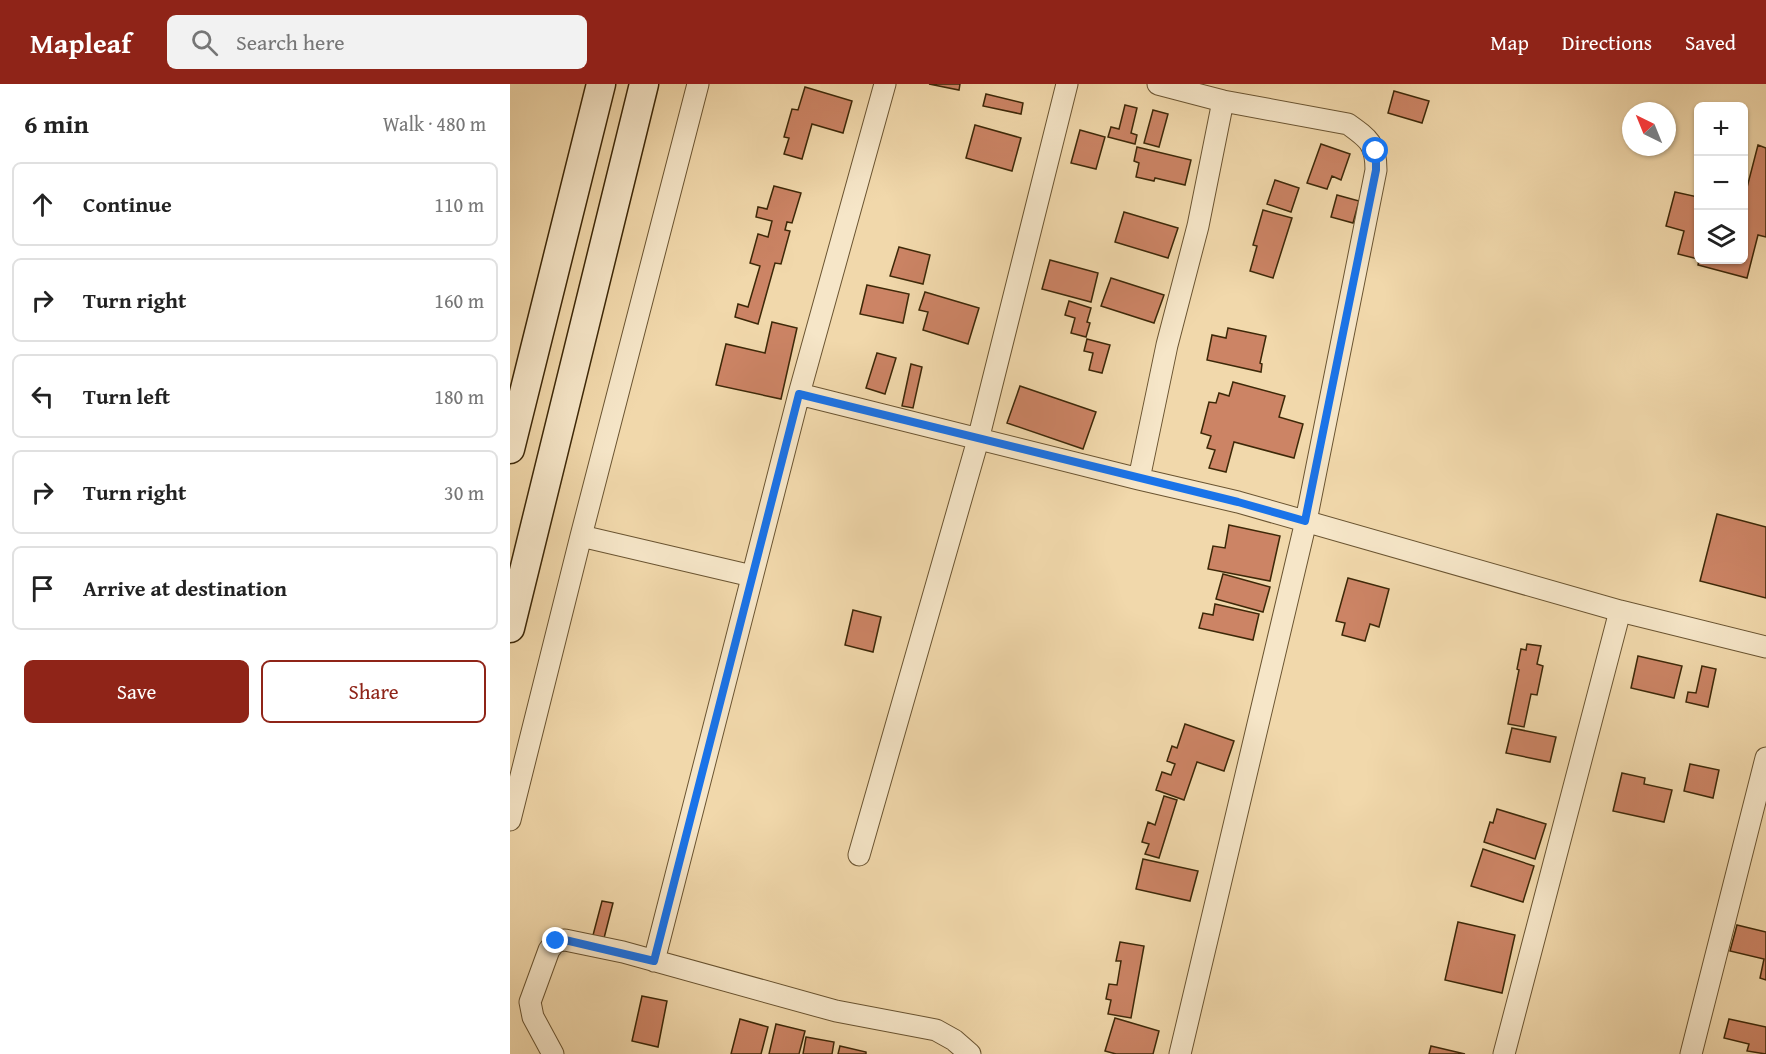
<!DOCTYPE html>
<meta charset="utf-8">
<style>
body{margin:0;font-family:"Gentium Book Plus",serif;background:#f2f2f2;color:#222}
.controls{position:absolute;right:18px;top:18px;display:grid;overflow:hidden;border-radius:9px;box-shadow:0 2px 4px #0004}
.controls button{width:54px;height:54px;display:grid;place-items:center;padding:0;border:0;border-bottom:2px solid #e0e0e0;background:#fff;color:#222;font:30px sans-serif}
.compass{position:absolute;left:1112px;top:18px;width:54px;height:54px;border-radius:50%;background:#fff;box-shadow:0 2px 4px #0004;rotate:317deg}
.stop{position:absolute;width:18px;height:18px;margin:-14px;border:4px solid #1a73e8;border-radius:50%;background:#fff}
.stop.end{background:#1a73e8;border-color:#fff;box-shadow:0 2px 6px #0008}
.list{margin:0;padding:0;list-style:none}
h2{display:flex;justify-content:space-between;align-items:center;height:78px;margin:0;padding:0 24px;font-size:26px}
h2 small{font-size:20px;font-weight:400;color:#767676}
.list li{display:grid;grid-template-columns:39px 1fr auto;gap:18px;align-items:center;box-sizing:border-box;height:84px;margin:0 12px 12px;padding:0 12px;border:2px solid #e0e0e0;border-radius:9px}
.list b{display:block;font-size:22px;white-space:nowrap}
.list em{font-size:20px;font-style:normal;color:#767676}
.actions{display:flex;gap:12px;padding:18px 24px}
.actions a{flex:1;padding:14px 0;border:2px solid #8f2418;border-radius:9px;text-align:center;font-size:21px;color:#8f2418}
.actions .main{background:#8f2418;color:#fff}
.icon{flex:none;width:33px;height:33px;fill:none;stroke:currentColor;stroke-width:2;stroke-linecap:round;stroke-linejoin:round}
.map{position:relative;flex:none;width:1256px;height:970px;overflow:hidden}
header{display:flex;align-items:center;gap:36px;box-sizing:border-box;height:84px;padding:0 30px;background:#8f2418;color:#fff}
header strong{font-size:28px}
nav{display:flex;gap:33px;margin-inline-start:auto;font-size:21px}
.search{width:420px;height:54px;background:#f2f2f2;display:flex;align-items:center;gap:15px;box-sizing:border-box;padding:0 21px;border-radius:9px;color:#767676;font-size:22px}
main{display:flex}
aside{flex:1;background:#fff}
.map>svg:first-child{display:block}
.building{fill:#cc8465;stroke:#3d2808;stroke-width:1.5}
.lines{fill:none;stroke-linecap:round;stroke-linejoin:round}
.street-casing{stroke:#6a5431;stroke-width:23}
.secondary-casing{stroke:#3d2808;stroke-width:31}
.street{stroke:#f6e6c8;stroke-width:21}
.secondary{stroke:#f6e6c8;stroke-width:28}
.route{stroke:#1a73e8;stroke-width:8}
</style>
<header>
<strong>Mapleaf</strong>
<div class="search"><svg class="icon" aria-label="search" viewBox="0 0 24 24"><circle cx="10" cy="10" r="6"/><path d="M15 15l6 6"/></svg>Search here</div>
<nav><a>Map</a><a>Directions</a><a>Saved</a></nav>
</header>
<main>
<aside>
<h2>6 min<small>Walk · 480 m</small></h2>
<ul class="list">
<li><svg class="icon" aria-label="ahead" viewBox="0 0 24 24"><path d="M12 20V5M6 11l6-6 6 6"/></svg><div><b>Continue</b></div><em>110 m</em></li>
<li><svg class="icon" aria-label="right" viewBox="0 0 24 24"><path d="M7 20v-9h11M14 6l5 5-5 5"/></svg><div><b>Turn right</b></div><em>160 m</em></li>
<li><svg class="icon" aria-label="left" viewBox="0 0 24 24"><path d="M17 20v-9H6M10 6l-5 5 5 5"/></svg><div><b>Turn left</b></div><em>180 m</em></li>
<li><svg class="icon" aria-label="right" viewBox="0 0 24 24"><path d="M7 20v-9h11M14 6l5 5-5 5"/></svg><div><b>Turn right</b></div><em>30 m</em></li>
<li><svg class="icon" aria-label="arrive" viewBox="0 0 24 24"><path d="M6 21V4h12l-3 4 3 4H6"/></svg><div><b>Arrive at destination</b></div></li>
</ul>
<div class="actions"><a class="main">Save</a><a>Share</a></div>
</aside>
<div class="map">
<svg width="1256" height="970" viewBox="0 0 1256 970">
<rect width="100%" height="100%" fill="#f1d8ab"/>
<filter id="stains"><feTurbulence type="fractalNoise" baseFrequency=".00333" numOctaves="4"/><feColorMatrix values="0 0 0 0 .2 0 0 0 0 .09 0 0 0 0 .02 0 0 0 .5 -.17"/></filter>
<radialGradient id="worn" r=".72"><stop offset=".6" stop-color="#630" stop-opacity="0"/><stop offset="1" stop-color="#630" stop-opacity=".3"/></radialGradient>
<path class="building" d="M 419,0 L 450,0 L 449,6 Z
M 295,3 L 342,17 L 333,49 L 302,40 L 292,75 L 274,70 L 279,54 L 274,53 L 282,25 L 288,26 Z
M 884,7 L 919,17 L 912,39 L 878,29 Z
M 476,10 L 513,19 L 511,30 L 473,22 Z
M 615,21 L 627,24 L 621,49 L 627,51 L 625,60 L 598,53 L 601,43 L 609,45 Z
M 643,26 L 658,30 L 649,63 L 634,59 Z
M 465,41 L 511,54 L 502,87 L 456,74 Z
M 570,46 L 595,53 L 586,85 L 561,79 Z
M 811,60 L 840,70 L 831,96 L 822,92 L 817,105 L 797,99 Z
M 1248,61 L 1256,64 L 1256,153 L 1248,151 L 1237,194 L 1188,181 L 1189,176 L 1234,176 L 1234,115 Z
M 627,63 L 681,76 L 675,101 L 645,94 L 644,97 L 626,93 L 629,79 L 624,77 Z
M 765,96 L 789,104 L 781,128 L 757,120 Z
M 264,102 L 291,109 L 282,139 L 277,138 L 275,146 L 280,147 L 271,180 L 265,179 L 248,240 L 225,233 L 228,220 L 238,223 L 250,182 L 240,179 L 248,150 L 258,153 L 262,137 L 246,133 L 248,123 L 257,125 Z
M 1165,108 L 1188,113 L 1188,175 L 1168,170 L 1174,147 L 1156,142 Z
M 827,111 L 849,117 L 843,139 L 821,133 Z
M 753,126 L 782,134 L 763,194 L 740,187 L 747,162 L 743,161 Z
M 614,128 L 668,144 L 658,174 L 605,158 Z
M 389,163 L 420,171 L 413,200 L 380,192 Z
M 540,176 L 588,189 L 581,218 L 532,205 Z
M 601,194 L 654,211 L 644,239 L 591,222 Z
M 357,201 L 399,210 L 393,239 L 350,230 Z
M 415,208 L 469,224 L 458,260 L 413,246 L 418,228 L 409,226 Z
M 559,217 L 581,224 L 577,238 L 580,239 L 576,253 L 561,249 L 565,234 L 555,231 Z
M 262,238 L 287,244 L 271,315 L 206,301 L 216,260 L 255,269 Z
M 718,244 L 756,252 L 750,279 L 752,280 L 751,288 L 697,276 L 702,251 L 716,254 Z
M 577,255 L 600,261 L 592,289 L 579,286 L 583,269 L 574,267 Z
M 367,269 L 386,274 L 375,310 L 356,304 Z
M 401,280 L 412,283 L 403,324 L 392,322 Z
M 723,298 L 775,312 L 769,333 L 793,340 L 784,374 L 724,358 L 716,388 L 699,384 L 705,366 L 697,364 L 701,352 L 691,349 L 699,318 L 706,319 L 709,309 L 719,312 Z
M 510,302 L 586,328 L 573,365 L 497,339 Z
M 1207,430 L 1256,443 L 1256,514 L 1190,497 Z
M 719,441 L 770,452 L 760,497 L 698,485 L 703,462 L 715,464 Z
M 713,490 L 760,503 L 753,528 L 706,515 Z
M 838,494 L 879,505 L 869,543 L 860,540 L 855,557 L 832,551 L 835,539 L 826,537 Z
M 705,520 L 749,530 L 743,556 L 689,544 L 693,529 L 703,531 Z
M 343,526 L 371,533 L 363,568 L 335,561 Z
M 1017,560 L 1031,562 L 1027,580 L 1033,582 L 1027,611 L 1021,610 L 1014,643 L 998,640 L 1009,586 L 1007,585 L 1011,565 L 1016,566 Z
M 1128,572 L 1172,582 L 1164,614 L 1121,604 Z
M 1192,582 L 1206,585 L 1198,623 L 1176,618 L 1178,608 L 1186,609 Z
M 675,640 L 724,657 L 714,687 L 687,678 L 674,716 L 646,706 L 652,688 L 661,691 L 665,680 L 657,677 L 662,662 L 667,664 Z
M 1002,644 L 1046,653 L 1040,678 L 996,669 Z
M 1180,680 L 1209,686 L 1203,714 L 1174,707 Z
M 1112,689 L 1135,694 L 1134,700 L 1162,706 L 1154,738 L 1103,727 Z
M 654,712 L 667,716 L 649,774 L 635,770 L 639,760 L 632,758 L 638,738 L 645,741 Z
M 987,725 L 1036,740 L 1025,775 L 974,758 L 980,738 L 983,739 Z
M 973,765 L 1024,782 L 1013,818 L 961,802 Z
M 633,775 L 688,787 L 680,817 L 626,805 Z
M 92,817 L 103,819 L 93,858 L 82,855 Z
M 948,838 L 1005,851 L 992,909 L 935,896 Z
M 1227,841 L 1256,848 L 1256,896 L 1250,894 L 1254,875 L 1220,867 Z
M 610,858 L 634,862 L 621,934 L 598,930 L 601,916 L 596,915 L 599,900 L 607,901 L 611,877 L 606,877 Z
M 132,912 L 157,917 L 148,963 L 122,957 Z
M 605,934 L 649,947 L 643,970 L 606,970 L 595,967 Z
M 230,935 L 258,943 L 251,970 L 221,970 Z
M 1219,935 L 1256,943 L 1256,970 L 1237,967 L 1239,960 L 1214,954 Z
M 266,940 L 295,947 L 289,970 L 259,970 Z
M 296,953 L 324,958 L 322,970 L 293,970 Z
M 330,962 L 356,968 L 356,970 L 328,970 Z
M 921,962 L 955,970 L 919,970 Z"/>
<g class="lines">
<defs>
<path id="street" d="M 648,0 L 713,17 L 838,40 C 859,55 866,60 866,86 L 796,437 L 670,970
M 289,310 L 629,395 L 728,418 L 1110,527 L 1256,563
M 629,395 L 657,261 L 688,142 L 713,17
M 71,452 L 242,492
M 0,736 L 71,452 L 188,0
M 349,771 L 468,356 L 557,0
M 144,877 L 289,310 L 375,0
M 43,970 L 23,933 L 20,918 L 39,866 L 46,857 L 55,856 L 113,868 L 326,927 L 426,946 L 444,956 L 460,970
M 994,970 L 1110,527
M 1181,970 L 1256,674"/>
<path id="secondary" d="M 0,365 L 91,0
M 0,544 L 134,0"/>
</defs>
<use href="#street" class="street-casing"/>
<use href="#secondary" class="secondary-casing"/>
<use href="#street" class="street"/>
<use href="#secondary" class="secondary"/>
</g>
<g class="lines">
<path class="route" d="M 46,857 L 55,856 L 144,877 L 289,310 L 728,418 L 795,437 L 866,86 L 866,67"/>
</g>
<rect width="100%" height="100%" filter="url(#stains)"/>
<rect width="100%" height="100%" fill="url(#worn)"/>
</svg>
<div class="controls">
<button>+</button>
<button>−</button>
<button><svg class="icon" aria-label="layers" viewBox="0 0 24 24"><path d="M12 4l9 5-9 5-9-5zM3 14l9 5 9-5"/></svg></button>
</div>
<svg class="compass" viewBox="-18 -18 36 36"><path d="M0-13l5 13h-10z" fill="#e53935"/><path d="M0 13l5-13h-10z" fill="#767676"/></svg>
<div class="stop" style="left:866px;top:67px"></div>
<div class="stop end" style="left:46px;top:857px"></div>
</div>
</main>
